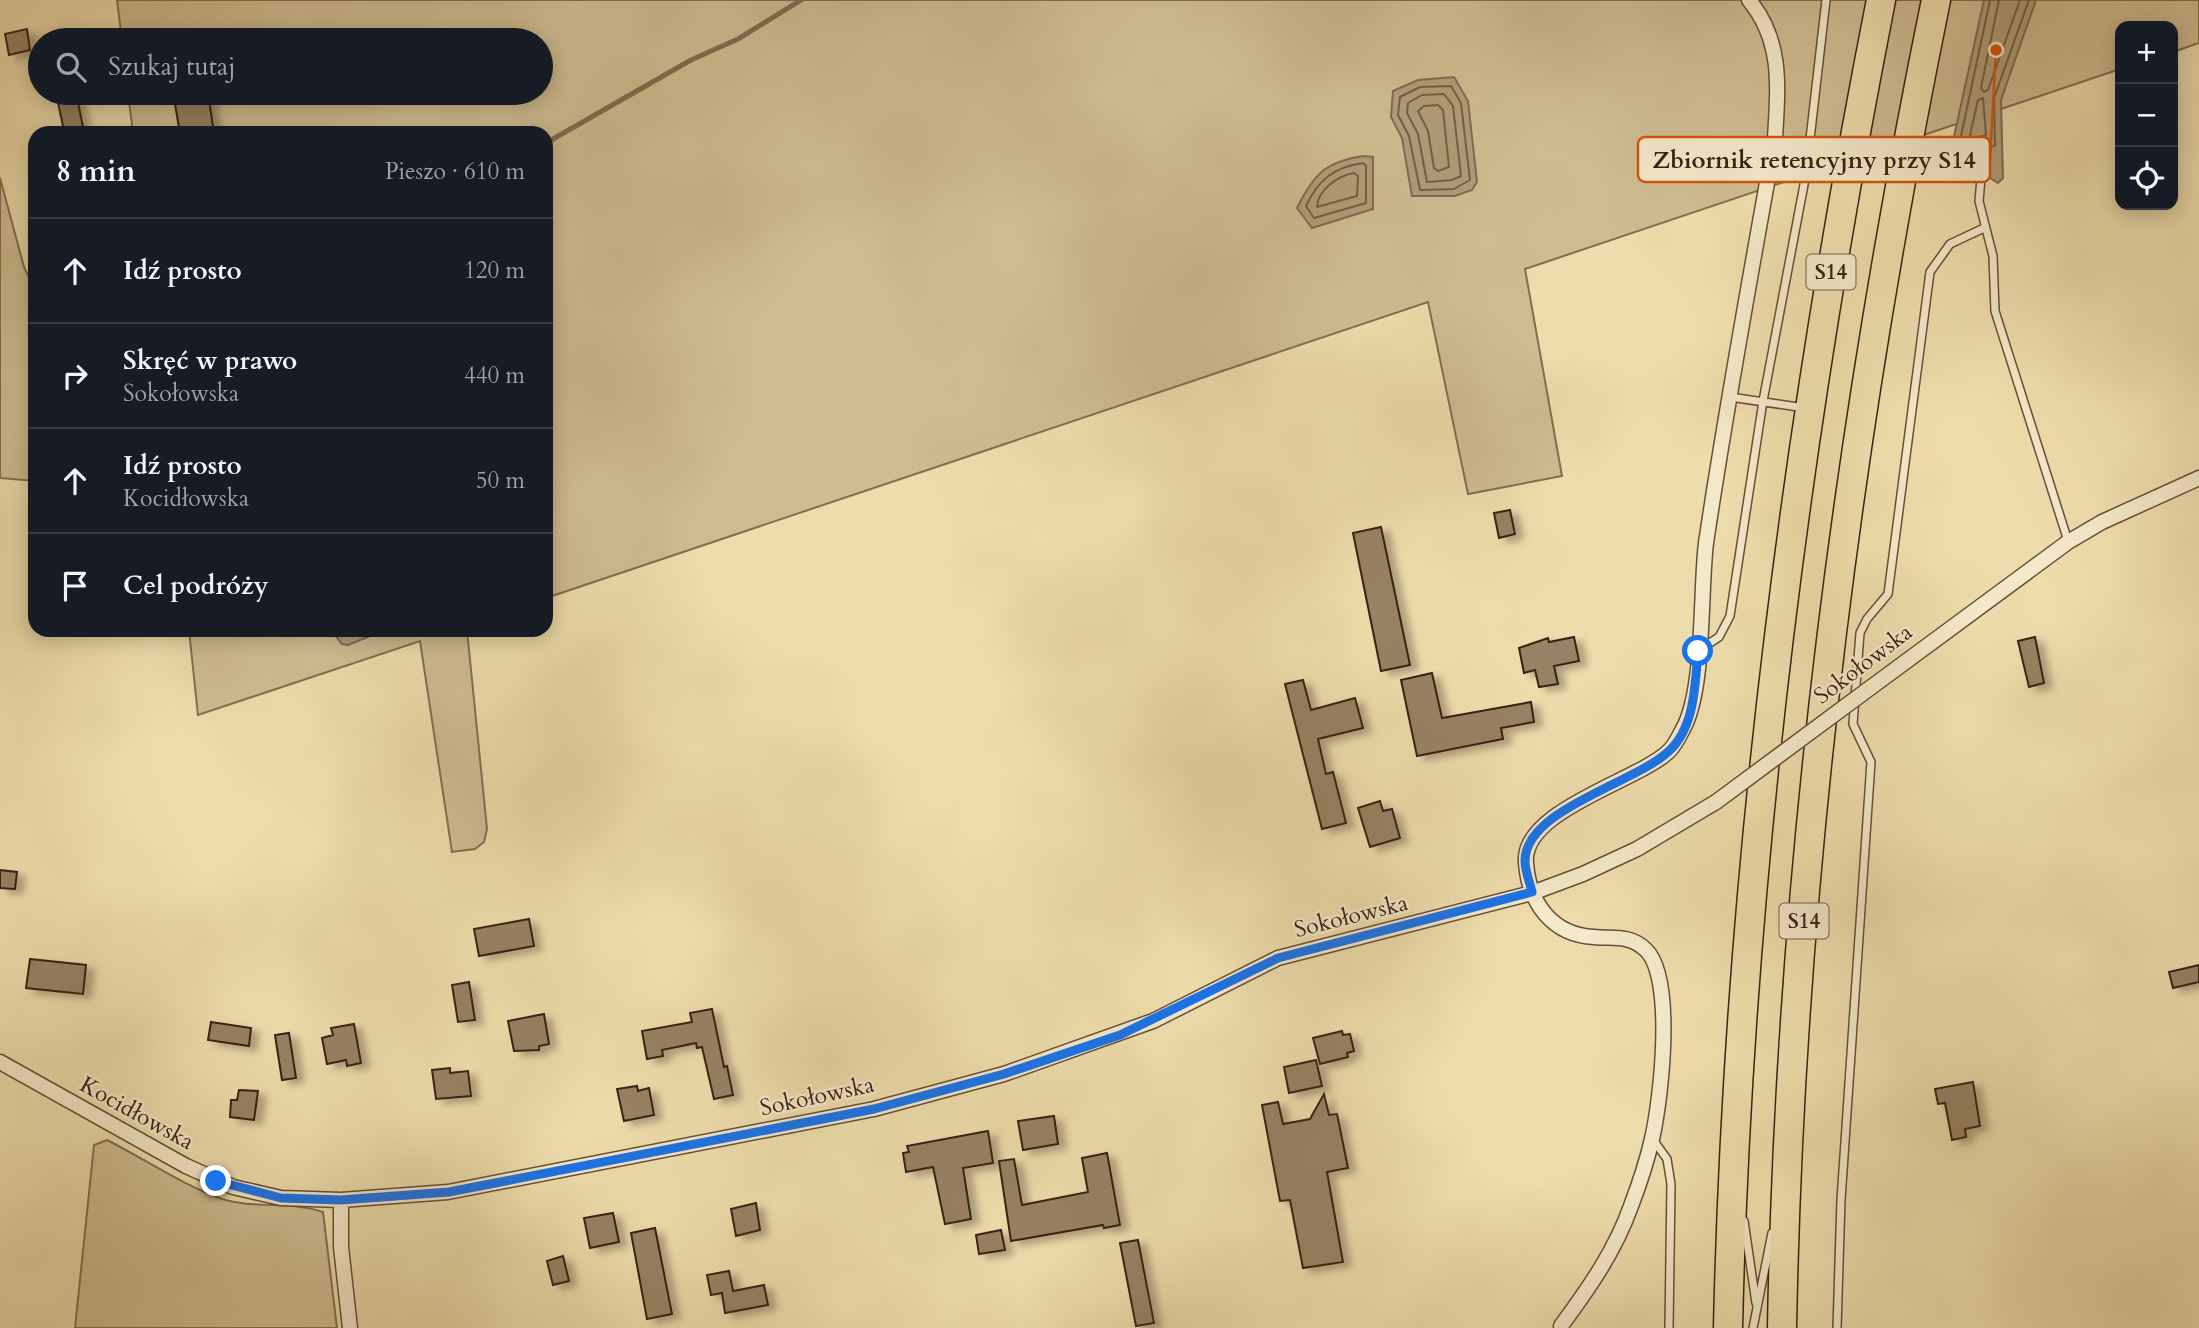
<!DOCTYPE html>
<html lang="pl">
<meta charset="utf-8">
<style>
body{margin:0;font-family:Cardo,serif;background:#20242c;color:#f1f3f6}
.controls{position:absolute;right:21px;top:21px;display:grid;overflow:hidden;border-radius:14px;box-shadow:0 4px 18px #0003}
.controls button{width:63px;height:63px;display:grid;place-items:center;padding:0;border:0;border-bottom:2px solid #363941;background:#171b24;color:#f1f3f6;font:35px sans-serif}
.stop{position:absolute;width:21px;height:21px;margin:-16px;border:5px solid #1a73e8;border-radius:50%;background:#fff}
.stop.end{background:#1a73e8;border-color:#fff;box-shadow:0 2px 7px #0008}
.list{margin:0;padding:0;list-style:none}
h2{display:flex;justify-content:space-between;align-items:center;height:91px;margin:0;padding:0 28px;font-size:30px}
h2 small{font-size:23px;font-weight:400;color:#9ea1a6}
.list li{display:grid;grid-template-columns:46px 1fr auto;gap:21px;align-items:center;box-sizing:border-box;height:105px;padding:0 28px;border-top:2px solid #363941}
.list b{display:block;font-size:26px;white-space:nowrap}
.list p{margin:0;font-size:23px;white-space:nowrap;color:#9ea1a6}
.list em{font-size:23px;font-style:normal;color:#9ea1a6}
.icon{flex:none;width:38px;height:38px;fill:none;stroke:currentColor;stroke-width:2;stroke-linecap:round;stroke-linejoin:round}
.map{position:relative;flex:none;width:2199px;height:1328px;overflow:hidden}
.search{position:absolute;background:#171b24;box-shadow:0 4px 18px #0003;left:28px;top:28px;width:525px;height:77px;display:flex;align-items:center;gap:18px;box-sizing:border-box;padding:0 24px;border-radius:38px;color:#9ea1a6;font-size:26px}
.panel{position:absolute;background:#171b24;box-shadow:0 4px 18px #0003;left:28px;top:126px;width:525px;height:511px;border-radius:21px}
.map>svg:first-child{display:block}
.green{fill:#cfbd92;stroke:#846e52;stroke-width:2}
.water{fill:#b09d78;stroke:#806b50;stroke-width:2}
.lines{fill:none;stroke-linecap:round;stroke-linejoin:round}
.shore{stroke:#745e46;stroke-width:2}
.stream{stroke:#806b50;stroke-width:5}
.building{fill:#978263;stroke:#392013;stroke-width:2;filter:url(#shadow)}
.lane-casing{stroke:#664f39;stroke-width:10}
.street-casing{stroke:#664f39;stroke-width:17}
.highway-casing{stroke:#392013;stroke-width:31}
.lane{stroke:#f4e9c9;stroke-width:7}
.street{stroke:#f4e9c9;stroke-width:14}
.highway{stroke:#eeddac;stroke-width:28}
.street-bridge-casing{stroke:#664f39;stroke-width:17;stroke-linecap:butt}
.street-bridge{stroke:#f4e9c9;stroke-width:14}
.route{stroke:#1a73e8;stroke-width:9}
.labels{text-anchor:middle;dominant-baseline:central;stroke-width:5;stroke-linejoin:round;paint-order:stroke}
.shield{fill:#f4e9c9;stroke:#715c4a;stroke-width:2}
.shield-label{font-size:21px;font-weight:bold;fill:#392013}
.street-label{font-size:23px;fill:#392013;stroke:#f4e9c9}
.leader{fill:none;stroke:#d6530d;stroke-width:2.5}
.callout-dot{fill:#d6530d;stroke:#f4e9c9;stroke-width:2.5}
.callout{fill:#f4e9c9;stroke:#d6530d;stroke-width:2.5}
.callout-label{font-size:24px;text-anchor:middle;font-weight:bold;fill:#392013}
</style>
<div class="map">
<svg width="2199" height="1328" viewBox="0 0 2199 1328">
<defs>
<filter id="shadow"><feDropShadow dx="8" dy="4.5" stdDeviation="3.5" flood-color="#0004"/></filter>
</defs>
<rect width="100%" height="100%" fill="#eeddac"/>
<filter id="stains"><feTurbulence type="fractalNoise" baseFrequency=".00286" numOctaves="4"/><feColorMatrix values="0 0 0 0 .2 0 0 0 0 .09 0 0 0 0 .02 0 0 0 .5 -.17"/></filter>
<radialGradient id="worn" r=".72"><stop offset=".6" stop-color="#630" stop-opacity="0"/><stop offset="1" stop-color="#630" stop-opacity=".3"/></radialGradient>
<path class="green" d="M 117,0 L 2199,0 L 2199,43 L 2173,52 L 2173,26 L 2120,26 L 2120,69 L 1525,269 L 1562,476 L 1468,494 L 1428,302 L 546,598 L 546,133 L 133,133 L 128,93 L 541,93 L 541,40 L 122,40 Z
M 0,178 L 24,267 L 35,290 L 35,481 L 0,478 Z
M 189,630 L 467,630 L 487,829 L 484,842 L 475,849 L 452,852 L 420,641 L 198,715 Z
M 107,1140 C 143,1158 184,1186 222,1199 C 254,1209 293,1201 323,1212 L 337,1328 L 75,1328 L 94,1145 Z"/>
<path class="water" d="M 1984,0 L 2036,0 L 2001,100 L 2003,178 L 1998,183 L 1990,178 L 1989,155 L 1979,154 L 1972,179 L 1948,180 L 1946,173 Z
M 1454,77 L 1468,101 L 1477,182 L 1472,190 L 1455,196 L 1412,196 L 1402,138 L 1391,117 L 1393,91 L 1418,80 Z
M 1363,156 L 1373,157 L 1373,209 L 1312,228 L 1297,208 C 1314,174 1325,162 1363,156 Z
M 331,630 L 385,630 L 348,645 L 342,644 Z"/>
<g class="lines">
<path class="shore" d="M 1990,0 L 1954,169 L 1957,173 L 1966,172 L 1976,148 L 1995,146 L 1994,98 L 2029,0
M 1999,0 L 1981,88 L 1984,92 L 1988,90 L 2020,0
M 1451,86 L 1461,103 L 1470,180 L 1454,189 L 1420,190 L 1409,136 L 1398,115 L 1400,97 L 1420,87 Z
M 1444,94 L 1453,106 L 1461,176 L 1452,180 L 1427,182 L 1418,134 L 1407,113 L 1408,103 L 1422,95 Z
M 1983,98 L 1986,135 L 1973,139 L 1970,135 L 1978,100 Z
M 1438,105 L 1443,110 L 1449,167 L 1438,171 L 1434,168 L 1428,131 L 1418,111 L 1424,106 Z
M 1363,163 L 1366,166 L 1366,203 L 1314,218 L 1306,206 C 1318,180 1334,167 1363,163 Z
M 1354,173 L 1358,176 L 1357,196 L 1317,207 C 1318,190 1337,176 1354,173 Z"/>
<path class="stream" d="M 546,143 L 691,60 L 738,39 L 801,0"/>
</g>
<path class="building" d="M 27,29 L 30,50 L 9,55 L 5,34 Z
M 56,93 L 76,93 L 83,127 L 64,131 Z
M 173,93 L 208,93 L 214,133 L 180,133 Z
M 1510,510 L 1515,534 L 1499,538 L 1494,513 Z
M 1381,527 L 1410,665 L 1381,671 L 1353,533 Z
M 1574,637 L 1579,661 L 1554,666 L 1558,684 L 1539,687 L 1535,670 L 1524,673 L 1519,648 L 1548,638 L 1549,642 Z
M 2035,637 L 2044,683 L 2029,687 L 2018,641 Z
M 1432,673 L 1442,718 L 1531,702 L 1534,722 L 1501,728 L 1503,739 L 1417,756 L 1401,680 Z
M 1303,680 L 1311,710 L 1355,698 L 1363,728 L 1318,739 L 1326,774 L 1333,772 L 1346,823 L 1322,829 L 1285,684 Z
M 1380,801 L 1383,811 L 1392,809 L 1400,838 L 1370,847 L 1358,808 Z
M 0,870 L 17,872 L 15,889 L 0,888 Z
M 529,919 L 534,946 L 479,956 L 474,929 Z
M 30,959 L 86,965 L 83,994 L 26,988 Z
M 2199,965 L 2199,982 L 2173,988 L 2169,972 Z
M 469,982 L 475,1020 L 458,1022 L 452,985 Z
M 712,1009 L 724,1067 L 727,1066 L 733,1095 L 714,1099 L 702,1047 L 697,1048 L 696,1043 L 662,1050 L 663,1056 L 647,1059 L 642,1031 L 692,1022 L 690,1013 Z
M 544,1014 L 549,1044 L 539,1046 L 539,1050 L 514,1051 L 508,1021 Z
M 211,1022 L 251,1028 L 249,1046 L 208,1040 Z
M 354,1024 L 361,1063 L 347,1066 L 346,1060 L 327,1064 L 322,1038 L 333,1035 L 331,1028 Z
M 1342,1031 L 1343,1035 L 1350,1034 L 1354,1051 L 1347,1053 L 1348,1057 L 1320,1064 L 1313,1038 Z
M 289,1033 L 296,1078 L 282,1080 L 275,1035 Z
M 1316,1060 L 1322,1086 L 1289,1093 L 1284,1067 Z
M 450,1068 L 450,1073 L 468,1071 L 471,1096 L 436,1099 L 432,1070 Z
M 1973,1082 L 1980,1126 L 1965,1129 L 1966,1137 L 1952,1140 L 1945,1103 L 1938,1104 L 1935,1089 Z
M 637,1086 L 638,1091 L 649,1088 L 654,1115 L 624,1121 L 617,1089 Z
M 239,1090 L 258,1091 L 254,1120 L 230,1117 L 231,1100 L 237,1100 Z
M 1324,1094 L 1329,1115 L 1337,1114 L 1348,1168 L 1327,1172 L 1343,1262 L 1303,1268 L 1290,1200 L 1280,1201 L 1262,1105 L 1278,1102 L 1283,1124 L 1310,1119 Z
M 1054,1116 L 1058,1144 L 1023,1150 L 1018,1121 Z
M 988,1131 L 993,1163 L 963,1168 L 971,1219 L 945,1224 L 933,1167 L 906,1172 L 903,1153 L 909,1152 L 907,1146 Z
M 1107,1153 L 1120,1225 L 1104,1228 L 1103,1225 L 1011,1241 L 999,1161 L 1014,1159 L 1022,1205 L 1088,1192 L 1082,1158 Z
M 756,1203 L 760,1230 L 736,1236 L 731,1209 Z
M 613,1213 L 619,1242 L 590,1248 L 584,1218 Z
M 655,1228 L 672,1314 L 647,1319 L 631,1233 Z
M 1001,1230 L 1005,1250 L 979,1254 L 976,1235 Z
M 1138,1240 L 1154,1323 L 1136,1326 L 1120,1243 Z
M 563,1256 L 569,1281 L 553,1285 L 547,1261 Z
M 729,1271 L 733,1291 L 764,1285 L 768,1305 L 725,1313 L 722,1293 L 711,1295 L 707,1275 Z"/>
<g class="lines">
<defs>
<path id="lane" d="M 1983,156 L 1979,201 L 1993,256 L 1995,311 L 2068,541
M 1730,397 L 1805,408
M 1699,650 L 1719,637 L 1730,616 L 1763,401 L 1806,174 L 1826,0
M 1654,1141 L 1667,1159 L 1671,1184 L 1669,1328
M 1744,1221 L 1756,1303
M 1753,1328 L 1772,1233
M 1837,1328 L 1841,1200 L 1871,762 L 1853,724 L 1860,633 L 1867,619 L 1888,594 L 1930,272 L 1950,244 L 1984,228"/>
<path id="street" d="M 1870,688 L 2068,542 L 2102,522 L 2199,478
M 0,1062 L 186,1166 L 233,1187 L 281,1198 L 341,1200 L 448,1192 L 874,1109 L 1004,1074 L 1153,1021 L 1278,958 L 1532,893 L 1583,874 L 1637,849 L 1716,802
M 341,1200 L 341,1247 L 350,1328
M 1561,1326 C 1589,1288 1615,1251 1631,1206 C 1639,1185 1647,1161 1652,1139 C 1661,1100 1675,978 1646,950 C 1630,934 1613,939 1594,937 C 1552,935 1529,903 1526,863 C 1521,811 1635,782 1668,752 C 1674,747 1679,737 1683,729 C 1705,690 1700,591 1706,543 C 1726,408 1751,273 1775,138 C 1778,87 1783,41 1749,0"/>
<path id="highway" d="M 1728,1328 C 1738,882 1795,437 1881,0
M 1782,1328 C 1790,883 1847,436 1936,0"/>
</defs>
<use href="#lane" class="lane-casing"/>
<use href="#street" class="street-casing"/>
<use href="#highway" class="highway-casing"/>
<use href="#lane" class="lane"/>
<use href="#street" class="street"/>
<use href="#highway" class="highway"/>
<defs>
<path id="street-bridge" d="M 1716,802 L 1870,688"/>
</defs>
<use href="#street-bridge" class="street-bridge-casing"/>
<use href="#street-bridge" class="street-bridge"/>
</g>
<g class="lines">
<path class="route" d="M 216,1181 L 281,1198 L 341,1200 L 449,1192 L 874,1109 L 1004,1074 L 1120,1035 L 1278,958 L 1532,892 C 1530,883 1525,871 1525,861 C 1525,809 1636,783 1669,751 C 1695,727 1695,684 1698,651"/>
</g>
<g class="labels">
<g class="shield">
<rect x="1806.5" y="254.5" width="49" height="35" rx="5"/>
<rect x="1779.5" y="903.5" width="49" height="35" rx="5"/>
</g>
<g class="shield-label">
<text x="1831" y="272">S14</text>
<text x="1804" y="921">S14</text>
</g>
<g class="street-label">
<text transform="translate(1863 664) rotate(-37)">Sokołowska</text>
<text transform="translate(1351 916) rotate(-14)">Sokołowska</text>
<text transform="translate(817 1096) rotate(-12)">Sokołowska</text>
<text transform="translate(137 1113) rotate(29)">Kocidłowska</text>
</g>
</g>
<path class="leader" d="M1996 50L1990 160"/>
<circle class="callout-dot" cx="1996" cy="50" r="7"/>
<rect class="callout" x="1638" y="137" width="352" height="45" rx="7"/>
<g class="callout-label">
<text x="1814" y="168">Zbiornik retencyjny przy S14</text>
</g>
<rect width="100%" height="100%" filter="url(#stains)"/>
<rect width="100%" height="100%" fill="url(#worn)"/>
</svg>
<div class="controls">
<button>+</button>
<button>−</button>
<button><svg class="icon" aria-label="locate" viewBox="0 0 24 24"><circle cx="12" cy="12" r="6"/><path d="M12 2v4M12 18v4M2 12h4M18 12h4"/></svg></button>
</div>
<div class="stop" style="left:1698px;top:651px"></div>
<div class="stop end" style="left:216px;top:1181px"></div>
<div class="search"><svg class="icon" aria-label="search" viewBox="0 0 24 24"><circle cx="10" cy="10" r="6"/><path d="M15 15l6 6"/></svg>Szukaj tutaj</div>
<section class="panel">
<h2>8 min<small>Pieszo · 610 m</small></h2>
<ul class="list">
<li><svg class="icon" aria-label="ahead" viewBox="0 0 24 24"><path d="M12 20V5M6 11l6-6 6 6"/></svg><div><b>Idź prosto</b></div><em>120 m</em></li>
<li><svg class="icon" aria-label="right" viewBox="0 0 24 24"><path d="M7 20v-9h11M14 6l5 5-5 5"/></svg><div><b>Skręć w prawo</b><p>Sokołowska</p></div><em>440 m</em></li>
<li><svg class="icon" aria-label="ahead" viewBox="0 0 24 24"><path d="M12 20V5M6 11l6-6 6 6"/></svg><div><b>Idź prosto</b><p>Kocidłowska</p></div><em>50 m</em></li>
<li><svg class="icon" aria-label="arrive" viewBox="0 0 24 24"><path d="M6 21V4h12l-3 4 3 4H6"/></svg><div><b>Cel podróży</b></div></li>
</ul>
</section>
</div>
